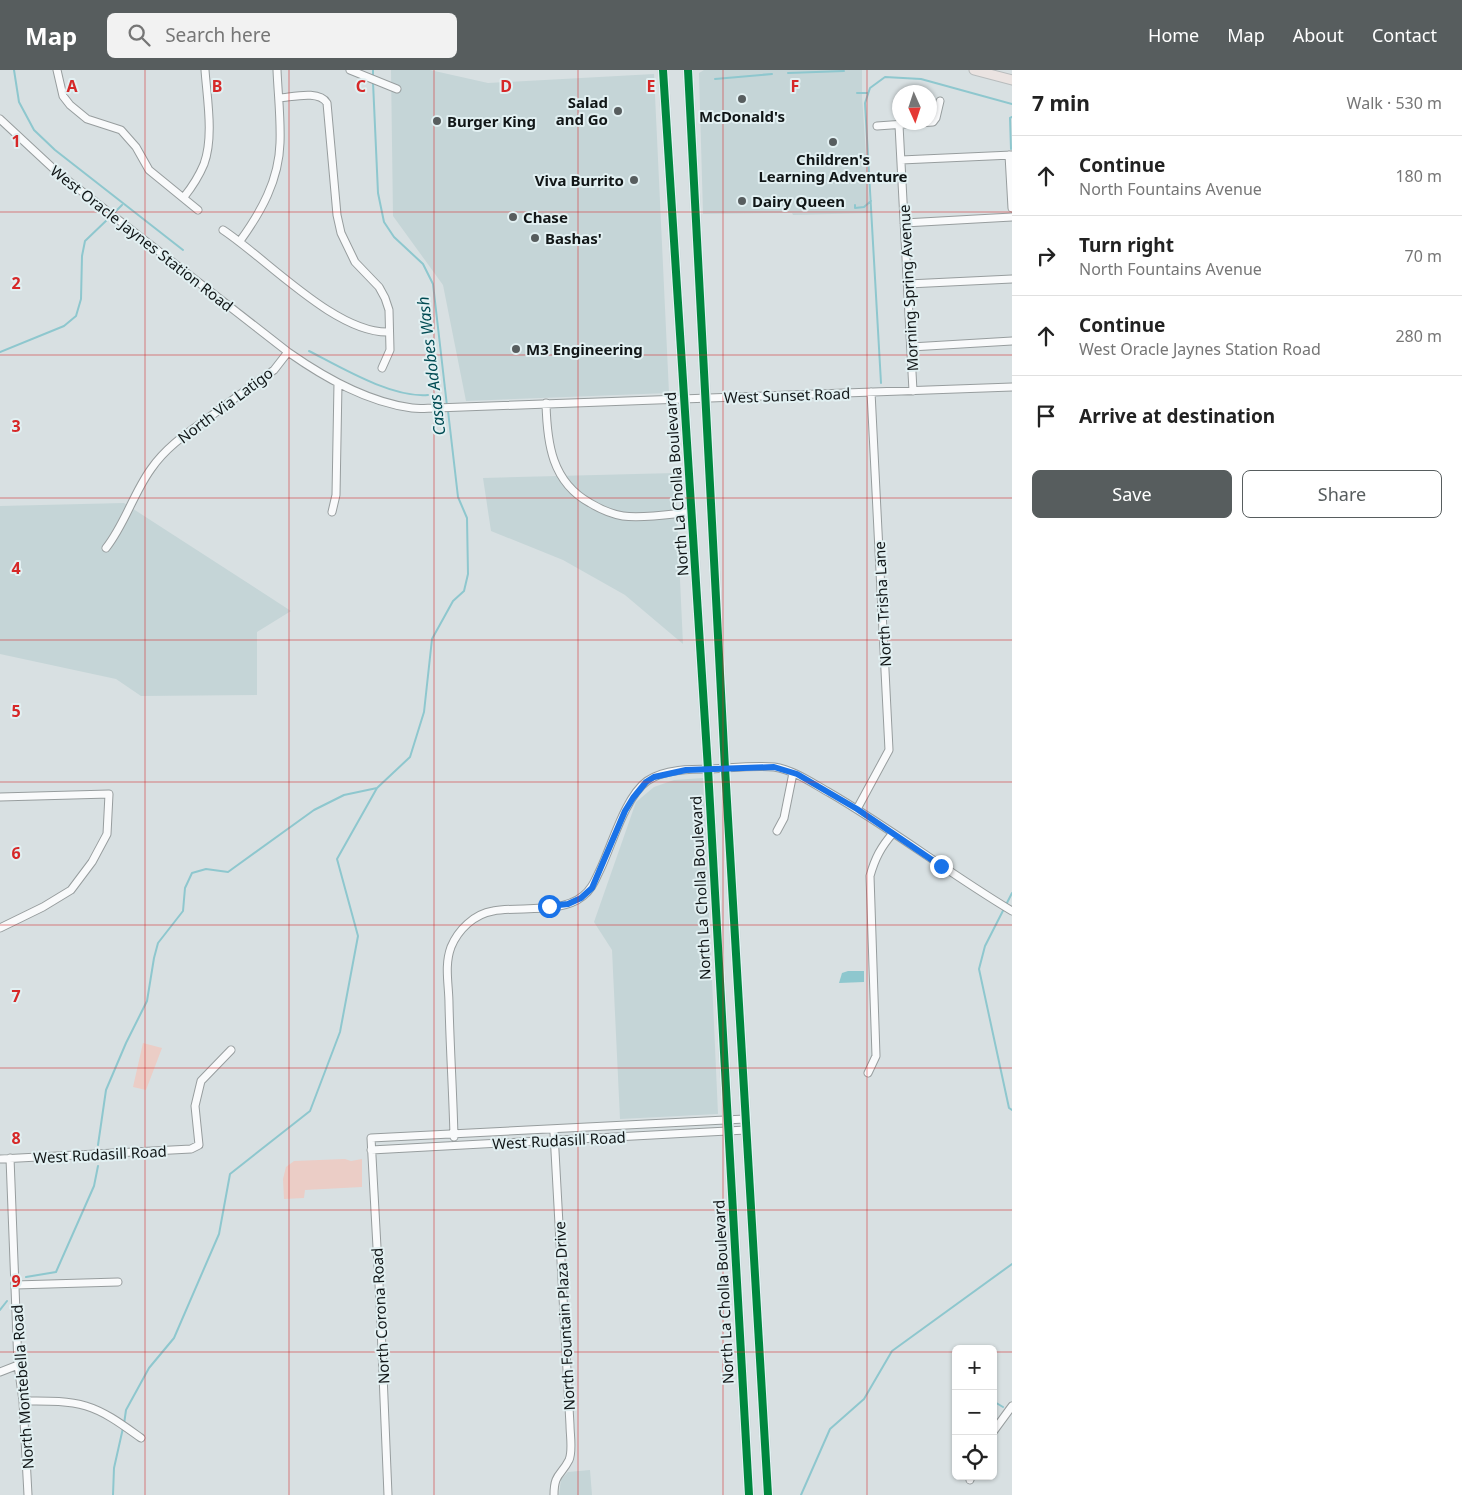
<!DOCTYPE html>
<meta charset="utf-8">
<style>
body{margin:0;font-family:"Noto Sans",sans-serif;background:#f2f2f2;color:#222}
.controls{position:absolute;right:15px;bottom:15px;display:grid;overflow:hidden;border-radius:8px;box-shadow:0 1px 4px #0004}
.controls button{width:45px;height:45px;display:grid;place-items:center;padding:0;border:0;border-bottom:1px solid #e0e0e0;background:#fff;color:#222;font:25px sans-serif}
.compass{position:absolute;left:892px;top:15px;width:45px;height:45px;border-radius:50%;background:#fff;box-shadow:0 1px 4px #0004;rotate:177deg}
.stop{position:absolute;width:15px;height:15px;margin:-11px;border:4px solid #1a73e8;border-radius:50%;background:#fff}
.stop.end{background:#1a73e8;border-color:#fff;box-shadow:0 1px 5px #0008}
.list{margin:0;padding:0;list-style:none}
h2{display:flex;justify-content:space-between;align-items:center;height:65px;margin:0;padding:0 20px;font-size:21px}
h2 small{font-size:16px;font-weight:400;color:#767676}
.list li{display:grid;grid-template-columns:32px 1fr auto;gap:15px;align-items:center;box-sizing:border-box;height:80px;padding:0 20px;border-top:1px solid #e0e0e0}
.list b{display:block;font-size:19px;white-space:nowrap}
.list p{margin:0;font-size:16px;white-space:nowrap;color:#767676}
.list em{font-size:16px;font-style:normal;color:#767676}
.actions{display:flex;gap:10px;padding:15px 20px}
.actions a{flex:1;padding:11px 0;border:1px solid #575d5e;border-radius:8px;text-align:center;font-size:18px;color:#575d5e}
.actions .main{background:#575d5e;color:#fff}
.icon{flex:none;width:28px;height:28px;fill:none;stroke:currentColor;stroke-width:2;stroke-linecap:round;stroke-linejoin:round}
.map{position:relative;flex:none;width:1012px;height:1425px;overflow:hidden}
header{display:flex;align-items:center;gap:30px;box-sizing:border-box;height:70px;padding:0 25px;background:#575d5e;color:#fff}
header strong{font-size:24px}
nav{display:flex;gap:28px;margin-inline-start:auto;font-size:18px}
.search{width:350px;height:45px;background:#f2f2f2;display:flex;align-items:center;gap:12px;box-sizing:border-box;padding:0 18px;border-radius:8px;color:#767676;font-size:19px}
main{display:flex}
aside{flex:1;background:#fff}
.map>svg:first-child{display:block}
.built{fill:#c5d5d7}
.green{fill:#ebcdc6}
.water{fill:#8ec7ce}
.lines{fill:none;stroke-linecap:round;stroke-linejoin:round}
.stream{stroke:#8ec7ce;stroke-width:2}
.minor-casing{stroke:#979d9e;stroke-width:9}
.major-casing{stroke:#b8bcbd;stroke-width:11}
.minor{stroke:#f9fafb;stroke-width:7}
.major{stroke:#eae3e1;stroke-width:9}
.cycleway-casing{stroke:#e2f0f2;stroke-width:11}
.cycleway{stroke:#00873e;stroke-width:8}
.route{stroke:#1a73e8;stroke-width:6}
.grid{fill:none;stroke:#d62828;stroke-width:1;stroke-opacity:0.55}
.poi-dot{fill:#575d5e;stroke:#e2f0f2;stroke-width:2}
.labels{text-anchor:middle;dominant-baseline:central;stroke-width:4;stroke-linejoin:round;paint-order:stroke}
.poi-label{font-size:15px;font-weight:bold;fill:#111617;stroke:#e2f0f2;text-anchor:start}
.street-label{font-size:15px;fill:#111617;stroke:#e2f0f2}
.water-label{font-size:16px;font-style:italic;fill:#004b53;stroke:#e2f0f2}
.grid-label{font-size:16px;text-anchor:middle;font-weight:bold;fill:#d62828;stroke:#e2f0f2;stroke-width:4;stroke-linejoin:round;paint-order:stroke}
</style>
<header>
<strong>Map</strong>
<div class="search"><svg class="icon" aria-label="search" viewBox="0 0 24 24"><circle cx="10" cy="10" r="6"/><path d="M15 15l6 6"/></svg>Search here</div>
<nav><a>Home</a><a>Map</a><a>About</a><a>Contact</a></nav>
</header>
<main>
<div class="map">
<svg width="1012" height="1425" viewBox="0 0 1012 1425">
<rect width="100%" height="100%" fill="#d8e0e2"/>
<path class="built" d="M 391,0 L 430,0 L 488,13 L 654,4 L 669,323 L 466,331 L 443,215 L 393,146 Z
M 704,0 L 862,0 L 862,27 L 870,143 L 793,145 L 792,143 L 703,144 L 699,3 Z
M 675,403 L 683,574 L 625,525 L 563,490 L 491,461 L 483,408 Z
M 124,433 L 291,541 L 257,562 L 257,625 L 141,626 L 116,609 L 0,584 L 0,436 Z
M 703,708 L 718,1044 L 620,1049 L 612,880 L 594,852 L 636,732 L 654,717 L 674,710 Z
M 590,1400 L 592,1425 L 559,1425 L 561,1409 L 568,1402 Z"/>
<path class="green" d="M 143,973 L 162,978 L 146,1020 L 133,1017 Z
M 345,1089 L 351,1091 L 362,1089 L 362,1117 L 305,1120 L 304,1128 L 284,1129 L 283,1109 L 286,1097 L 294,1091 Z"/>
<path class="water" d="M 848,901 L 864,901 L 864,912 L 839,913 L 842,903 Z"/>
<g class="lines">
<path class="stream" d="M 14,0 L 19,32 L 34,60 L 55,80 L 183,180
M 373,0 L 373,8
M 788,3 L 844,1
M 715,9 L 772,4
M 373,12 L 378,123 L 384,152 L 394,167 L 423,194 L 433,214 L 447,336
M 857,23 L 868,23
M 1011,79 L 1010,48 L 1012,47
M 855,135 L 855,138 L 864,137 L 871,131
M 113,144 L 122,135
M 309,281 C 342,298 392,328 428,325
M 0,282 L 64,256 L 76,246 L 81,229 L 82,186 L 85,171 L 110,147
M 881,313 L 865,33 L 870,18 L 885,7 L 921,9 L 1012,34
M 1012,823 L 985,876 L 979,899 L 1009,1038 L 1012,1040
M 98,1075 L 106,1020 L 126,973 L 147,931 L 154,888 L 158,873 L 183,841 L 185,818 L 192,803 L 206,799 L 228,802 L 314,740 L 344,725 L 377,718 L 410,687 L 424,642 L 432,569 L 453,531 L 464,521 L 468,504 L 467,448 L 458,427 L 448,341
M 26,1207 L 56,1202 L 94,1116 L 98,1096
M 0,1240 L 7,1231
M 993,1331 L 1003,1337
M 124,1354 L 126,1340 L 149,1298 L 174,1268 L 219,1164 L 230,1104 L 310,1041 L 340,962 L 358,866 L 337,789 L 377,718
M 113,1425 L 114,1398 L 123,1358
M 801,1425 L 830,1359 L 864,1329 L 892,1281 L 1012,1194"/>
<defs>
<path id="minor" d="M 57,0 L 63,26 L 70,35 L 87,49 L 121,60 L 136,77 L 149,100 L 198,140
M 350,0 L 397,19
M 279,28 C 293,27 319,20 327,33 L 337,145 L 341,163 L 355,192 L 379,217 L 385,228 L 389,240 L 390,280 L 382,298
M 0,49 L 57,102 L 288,282 C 325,308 367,332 412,338 C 420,339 428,338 436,338 L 1012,317
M 899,55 L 913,321
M 877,56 L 933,52 L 936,48 L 940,31
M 1009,85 L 1012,138
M 901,90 L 1012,85
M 184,127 C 192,117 199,106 204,94 C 214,67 207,28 205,0
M 904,153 L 1012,147
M 223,160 C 267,189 336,264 389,262
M 240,171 C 261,142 279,110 280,73 C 281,49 278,24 277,0
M 908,214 L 1012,209
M 911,277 L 1012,271
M 546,333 C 547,374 552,412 590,433 C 600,439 611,444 623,446 C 643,449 671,444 692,442
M 332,442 L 336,425 L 338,313
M 106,478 C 125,454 133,424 151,399 C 167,376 189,362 211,346 C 230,332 248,318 267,305 L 274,300 L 288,282
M 0,727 L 109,724 L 107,764 L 92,792 L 71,820 L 43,837 L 0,858
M 857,739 L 889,680 L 871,322
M 777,761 L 784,748 L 793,703
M 868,1003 L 876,986 L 870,806 C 875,788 881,777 893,763
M 554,1063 L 570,1355 C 570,1365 573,1381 569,1390 C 561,1406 554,1403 554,1425
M 454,1067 C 453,1023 450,979 449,934 C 449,915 444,896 451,877 C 458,860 474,844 493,841 C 520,836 561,844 583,826 C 592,819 595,810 600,800 C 612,775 625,727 647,711 C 664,699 692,699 712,699 C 732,698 754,695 774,697 C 794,700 812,713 830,723 C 892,759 950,804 1012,841
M 371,1080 L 746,1060
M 10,1088 L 18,1295 L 23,1331 L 28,1425
M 0,1089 L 191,1079 L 199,1075 L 195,1036 L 201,1011 L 231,980
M 15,1215 L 118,1212
M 0,1302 L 18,1295
M 23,1331 C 44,1331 66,1330 86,1336 C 106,1342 124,1356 141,1368
M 993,1362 L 1012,1336
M 970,1410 L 971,1406
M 388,1425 L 380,1232 L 371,1068 L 745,1049"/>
<path id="major" d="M 663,0 L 708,699 L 749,1425
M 688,0 L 725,698 L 768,1425
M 974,0 L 1012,10"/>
</defs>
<use href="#minor" class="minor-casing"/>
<use href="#major" class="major-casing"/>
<use href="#minor" class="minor"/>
<use href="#major" class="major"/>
<defs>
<path id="cycleway" d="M 663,0 L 708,699 L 749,1425
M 688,0 L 725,698 L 768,1425"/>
</defs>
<use href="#cycleway" class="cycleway-casing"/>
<use href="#cycleway" class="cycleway"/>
</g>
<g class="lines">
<path class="route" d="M 549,836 L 568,834 L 581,828 L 592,818 L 625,741 L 633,728 L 646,712 L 654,707 L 686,700 L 774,697 L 797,704 L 857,739 L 941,796"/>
</g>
<path class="grid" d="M 145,0 L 145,1425M 289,0 L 289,1425M 434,0 L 434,1425M 578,0 L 578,1425M 723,0 L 723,1425M 867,0 L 867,1425M 0,142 L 1012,142M 0,285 L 1012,285M 0,428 L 1012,428M 0,570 L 1012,570M 0,712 L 1012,712M 0,855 L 1012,855M 0,998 L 1012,998M 0,1140 L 1012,1140M 0,1282 L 956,1282M 993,1282 L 1012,1282"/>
<g class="poi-dot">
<circle cx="742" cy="29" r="5"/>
<circle cx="618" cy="41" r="5"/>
<circle cx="437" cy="51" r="5"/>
<circle cx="833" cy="72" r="5"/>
<circle cx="634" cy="110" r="5"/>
<circle cx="742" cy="131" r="5"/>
<circle cx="513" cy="147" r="5"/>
<circle cx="535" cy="168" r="5"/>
<circle cx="516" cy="279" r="5"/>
</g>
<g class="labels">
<g class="poi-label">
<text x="608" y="32" text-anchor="end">Salad<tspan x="608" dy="17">and Go</tspan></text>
<text x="742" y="46" text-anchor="middle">McDonald's</text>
<text x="447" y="51">Burger King</text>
<text x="833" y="89" text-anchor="middle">Children's<tspan x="833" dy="17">Learning Adventure</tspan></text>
<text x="624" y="110" text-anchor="end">Viva Burrito</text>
<text x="752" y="131">Dairy Queen</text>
<text x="523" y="147">Chase</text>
<text x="545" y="168">Bashas'</text>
<text x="526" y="279">M3 Engineering</text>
</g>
<g class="street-label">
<text transform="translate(142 168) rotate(38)">West Oracle Jaynes Station Road</text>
<text transform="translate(908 218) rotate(-93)">Morning Spring Avenue</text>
<text transform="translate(787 325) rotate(-2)">West Sunset Road</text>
<text transform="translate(225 335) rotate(-37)">North Via Latigo</text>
<text transform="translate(676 414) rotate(-94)">North La Cholla Boulevard</text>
<text transform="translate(882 534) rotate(-93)">North Trisha Lane</text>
<text transform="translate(700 818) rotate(-93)">North La Cholla Boulevard</text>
<text transform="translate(559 1070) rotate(-3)">West Rudasill Road</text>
<text transform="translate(100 1084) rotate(-3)">West Rudasill Road</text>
<text transform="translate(723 1222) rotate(-93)">North La Cholla Boulevard</text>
<text transform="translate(380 1246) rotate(-93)">North Corona Road</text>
<text transform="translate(564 1246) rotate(-93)">North Fountain Plaza Drive</text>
<text transform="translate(22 1317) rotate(-94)">North Montebella Road</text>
</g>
<g class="water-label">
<text transform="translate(431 296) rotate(-97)">Casas Adobes Wash</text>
</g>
</g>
<g class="grid-label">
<text x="72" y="22">A</text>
<text x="217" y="22">B</text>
<text x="361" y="22">C</text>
<text x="506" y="22">D</text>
<text x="651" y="22">E</text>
<text x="795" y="22">F</text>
<text x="16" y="77">1</text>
<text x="16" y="219">2</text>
<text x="16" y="362">3</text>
<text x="16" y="504">4</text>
<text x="16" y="647">5</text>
<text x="16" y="789">6</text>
<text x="16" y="932">7</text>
<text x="16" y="1074">8</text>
<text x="16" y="1217">9</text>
</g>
</svg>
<div class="controls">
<button>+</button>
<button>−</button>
<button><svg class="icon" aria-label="locate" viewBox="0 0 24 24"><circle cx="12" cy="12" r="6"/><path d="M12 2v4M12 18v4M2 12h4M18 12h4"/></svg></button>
</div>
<svg class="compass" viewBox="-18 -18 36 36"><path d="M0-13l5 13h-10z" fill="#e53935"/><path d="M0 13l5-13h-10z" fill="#767676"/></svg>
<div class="stop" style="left:549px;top:836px"></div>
<div class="stop end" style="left:941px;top:796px"></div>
</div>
<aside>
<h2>7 min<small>Walk · 530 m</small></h2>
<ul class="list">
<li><svg class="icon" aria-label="ahead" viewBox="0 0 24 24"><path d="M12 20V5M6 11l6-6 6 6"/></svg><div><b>Continue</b><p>North Fountains Avenue</p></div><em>180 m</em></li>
<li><svg class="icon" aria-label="right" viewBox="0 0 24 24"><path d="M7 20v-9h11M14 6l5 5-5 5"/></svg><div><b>Turn right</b><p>North Fountains Avenue</p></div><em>70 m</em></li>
<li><svg class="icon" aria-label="ahead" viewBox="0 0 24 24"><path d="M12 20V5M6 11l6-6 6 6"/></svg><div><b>Continue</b><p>West Oracle Jaynes Station Road</p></div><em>280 m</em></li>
<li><svg class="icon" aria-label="arrive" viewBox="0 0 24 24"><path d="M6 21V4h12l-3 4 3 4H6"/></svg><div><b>Arrive at destination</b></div></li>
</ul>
<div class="actions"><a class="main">Save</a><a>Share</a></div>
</aside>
</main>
